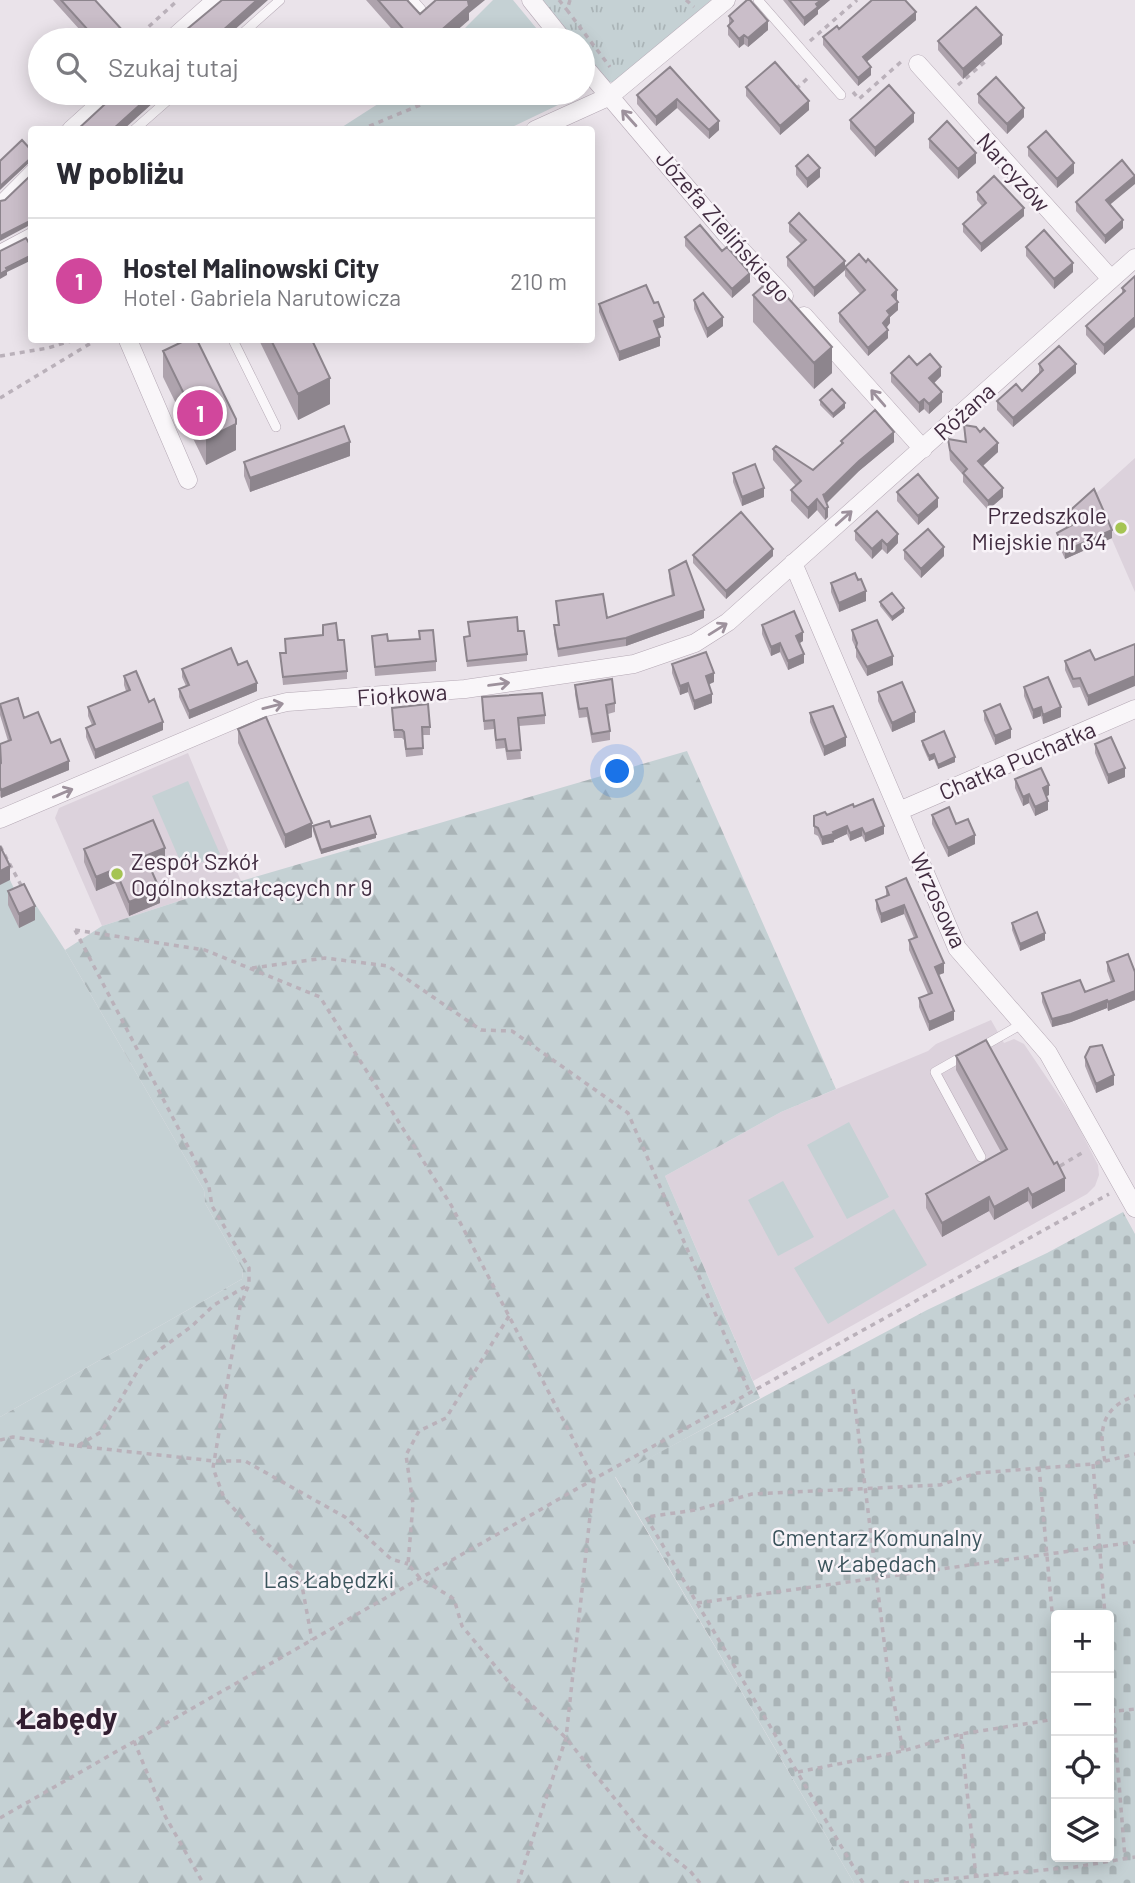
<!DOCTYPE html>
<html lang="pl">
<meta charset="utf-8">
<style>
body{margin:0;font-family:Barlow,sans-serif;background:#f2f2f3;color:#2b2b33}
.controls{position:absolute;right:21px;bottom:21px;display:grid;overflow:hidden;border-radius:7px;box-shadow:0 4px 18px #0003}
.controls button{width:63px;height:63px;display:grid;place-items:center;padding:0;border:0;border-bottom:2px solid #e1e1e2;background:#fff;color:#2b2b33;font:35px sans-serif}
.you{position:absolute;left:618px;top:772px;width:24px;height:24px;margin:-18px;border:5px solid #fff;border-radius:50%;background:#1a73e8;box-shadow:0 0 0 10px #1a73e833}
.badge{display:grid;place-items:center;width:46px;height:46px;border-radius:50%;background:#b45309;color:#fff;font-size:23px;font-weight:700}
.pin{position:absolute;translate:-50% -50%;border:4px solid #fff;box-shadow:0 2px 7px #0006}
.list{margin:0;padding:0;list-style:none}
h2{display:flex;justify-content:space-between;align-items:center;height:91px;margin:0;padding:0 28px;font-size:30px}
h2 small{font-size:23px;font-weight:400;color:#7c7c81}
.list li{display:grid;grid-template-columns:46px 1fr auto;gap:21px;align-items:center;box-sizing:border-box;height:126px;padding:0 28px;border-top:2px solid #e1e1e2}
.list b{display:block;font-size:26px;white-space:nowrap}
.list p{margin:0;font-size:23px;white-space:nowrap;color:#7c7c81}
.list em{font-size:23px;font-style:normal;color:#7c7c81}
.icon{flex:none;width:38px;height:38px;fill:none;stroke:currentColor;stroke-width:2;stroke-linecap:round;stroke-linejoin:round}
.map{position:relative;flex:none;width:1135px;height:1883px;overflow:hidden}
.search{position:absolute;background:#fff;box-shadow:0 4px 18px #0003;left:28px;top:28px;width:567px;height:77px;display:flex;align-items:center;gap:18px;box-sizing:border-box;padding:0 24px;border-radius:38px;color:#7c7c81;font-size:26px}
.panel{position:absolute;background:#fff;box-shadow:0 4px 18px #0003;left:28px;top:126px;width:567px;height:217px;border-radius:7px}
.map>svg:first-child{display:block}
.built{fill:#dcd2dc}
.grass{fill:#c5d1d4}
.forest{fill:url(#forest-firs)}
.cemetery{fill:url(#cemetery-stones);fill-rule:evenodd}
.park{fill:url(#park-tufts)}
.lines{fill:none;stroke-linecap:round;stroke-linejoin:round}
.lane-casing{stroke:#b4a8b4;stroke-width:10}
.street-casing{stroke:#b4a8b4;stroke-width:19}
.path{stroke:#bab1ba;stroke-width:3.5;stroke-dasharray:5 5;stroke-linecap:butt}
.lane{stroke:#f9f6f9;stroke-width:9}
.street{stroke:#f9f6f9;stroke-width:18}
.wall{fill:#aea3ad}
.shaded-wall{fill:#8d858d}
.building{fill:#cabec9;stroke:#8d858d;stroke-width:2}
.oneway{stroke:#9d919c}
.poi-dot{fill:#a5c453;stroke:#f8f3f8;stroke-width:2.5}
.labels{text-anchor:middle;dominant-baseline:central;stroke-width:5;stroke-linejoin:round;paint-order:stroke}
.street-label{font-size:23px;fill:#412c40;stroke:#f8f3f8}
.poi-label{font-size:23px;fill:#412c40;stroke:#f8f3f8;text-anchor:end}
.park-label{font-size:23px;fill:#3b545c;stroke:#f8f3f8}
.district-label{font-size:30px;font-weight:bold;fill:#321e31;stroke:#f8f3f8}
</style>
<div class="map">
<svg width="1135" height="1883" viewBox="0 0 1135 1883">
<defs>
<pattern id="forest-firs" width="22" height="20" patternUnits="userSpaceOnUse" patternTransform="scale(1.75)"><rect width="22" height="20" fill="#c5d1d4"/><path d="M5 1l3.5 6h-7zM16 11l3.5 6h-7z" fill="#aab4b7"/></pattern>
<pattern id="cemetery-stones" width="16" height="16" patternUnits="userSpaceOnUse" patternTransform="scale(1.75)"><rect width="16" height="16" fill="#c5d1d4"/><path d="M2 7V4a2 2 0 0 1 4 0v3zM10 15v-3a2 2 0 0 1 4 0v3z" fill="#aab4b7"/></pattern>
<pattern id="park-tufts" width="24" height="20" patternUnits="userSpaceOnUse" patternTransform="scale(1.75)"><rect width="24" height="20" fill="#c5d1d4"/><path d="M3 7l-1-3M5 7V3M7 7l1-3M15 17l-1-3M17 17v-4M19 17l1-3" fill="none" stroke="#aab4b7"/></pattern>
</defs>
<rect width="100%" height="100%" fill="#eae3ea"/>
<path class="built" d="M 1135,458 L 1135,592 L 1093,496 Z
M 188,753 L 241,881 L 102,926 L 55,818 L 59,808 Z
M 991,1020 L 1004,1043 L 1014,1039 L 1024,1044 L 1074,1118 L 1098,1165 L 1099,1175 L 1095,1186 L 1087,1194 L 753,1381 L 665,1176 L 781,1112 L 928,1051 L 936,1044 Z"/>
<path class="grass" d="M 493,0 L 513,0 L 546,40 L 453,40 Z
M 395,93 L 580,93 L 579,95 L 508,129 L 339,129 Z
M 188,781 L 220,854 L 184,870 L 152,796 Z
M 0,859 L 19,899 L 26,901 L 32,899 L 65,950 L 204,1190 L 205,1203 L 243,1270 L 242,1279 L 0,1417 Z
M 849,1122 L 889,1197 L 847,1219 L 807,1145 Z
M 783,1181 L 814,1237 L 778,1256 L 748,1200 Z
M 894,1209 L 927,1265 L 828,1324 L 794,1268 Z"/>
<path class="forest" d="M 687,751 L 836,1089 L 781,1112 L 665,1176 L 760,1398 L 615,1477 L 854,1883 L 0,1883 L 0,1417 L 242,1279 L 243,1270 L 205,1203 L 204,1190 L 65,950 L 102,926 L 241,881 Z"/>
<path class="cemetery" d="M 1123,1212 L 1135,1234 L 1135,1883 L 854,1883 L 615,1476 L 927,1310 L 1047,1253 ZM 1056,1615 L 1109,1615 L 1109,1857 L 1056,1857 Z"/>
<path class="park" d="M 539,0 L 711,0 L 616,82 L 607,82 L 583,54 L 583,40 L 571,40 Z"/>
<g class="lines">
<defs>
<path id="lane" d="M 413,0 L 421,9
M 758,0 L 841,95
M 235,40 L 280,0
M 134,130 L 176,93
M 0,200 L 32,168
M 0,249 L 32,232
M 233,340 L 276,427
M 978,1049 L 1022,1024
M 965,1055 L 935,1072 L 981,1157"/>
<path id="street" d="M 531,0 L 563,40
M 171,40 L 216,0
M 918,64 L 1111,279
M 583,65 L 726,234 L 784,296
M 71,130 L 112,93
M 535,130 L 610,96 L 726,0
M 804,316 L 923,449
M 128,340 L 188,480
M 793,563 L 957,948 L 1048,1053 L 1135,1208
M 899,811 L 1135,709
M 0,819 L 262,708 L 287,702 L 465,689 L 634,664 L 695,643 L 728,622 L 1135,258"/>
</defs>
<use href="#lane" class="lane-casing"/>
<use href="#street" class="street-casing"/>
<path class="path" d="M 559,0 L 567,10
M 570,0 L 567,10 L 610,67
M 686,0 L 694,7
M 134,40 L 178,0
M 810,41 L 857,0
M 958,85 L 986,61
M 796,89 L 810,76
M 853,92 L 859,99 L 902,61
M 360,130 L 449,93
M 0,356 L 48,348 L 74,340
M 0,398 L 96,340
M 0,846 L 22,887
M 75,930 L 205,950 L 320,997 L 451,1205 L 594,1479 L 566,1738 L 518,1883
M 75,930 L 209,1187 L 212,1206 L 249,1268 L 249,1284 L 240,1307 L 213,1468 L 224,1498 L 257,1534 L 300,1575 L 312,1640
M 252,968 L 325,958 L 388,966 L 481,1030 L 512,1031 L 628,1113 L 749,1391
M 1060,1166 L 1085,1151
M 509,1316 L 446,1418 L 419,1431 L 406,1455 L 413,1504 L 408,1564 L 420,1578 L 454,1599 L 462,1626 L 511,1685 L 566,1738 L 644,1835 L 690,1871 L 700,1883
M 853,1389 L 887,1665 L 903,1751
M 0,1440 L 13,1437 L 77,1446 L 101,1432 L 143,1362 L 192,1326 L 214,1305 L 248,1285
M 77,1446 L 214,1461 L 245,1461 L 345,1517 L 391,1559 L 408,1564
M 1105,1461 C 1098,1430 1102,1407 1135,1396
M 1093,1464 L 1105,1615
M 1039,1467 L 1056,1656
M 697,1603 L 1135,1542
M 1109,1658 L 1125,1858
M 1109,1712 L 1135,1709
M 961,1734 L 976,1877
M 134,1741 L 164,1814 L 203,1883
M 798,1772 L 903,1751 L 961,1734 L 1056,1719
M 0,1818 L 594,1479 L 1109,1194
M 1074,1857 L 1075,1867
M 863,1883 L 646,1517 L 696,1510 L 752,1494 L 940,1485 L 977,1473 L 1093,1464 L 1135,1454
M 904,1883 L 1075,1867 L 1135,1857"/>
<use href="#lane" class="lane"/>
<use href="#street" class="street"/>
</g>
<path class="wall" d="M 53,0 L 95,0 L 123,40 L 89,40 Z
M 366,0 L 407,0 L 420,14 L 469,13 L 469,20 L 397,35 Z
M 783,0 L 830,0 L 818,10 L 818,14 L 804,26 Z
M 729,16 L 768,30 L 748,47 L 744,44 L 739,48 L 728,35 L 728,26 L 729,24 Z
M 916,20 L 867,61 L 871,75 L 858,86 L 823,45 L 823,37 L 839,29 Z
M 938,41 L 1002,44 L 963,79 L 938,50 Z
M 670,67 L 719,130 L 709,139 L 677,108 L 656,126 L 637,104 L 637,95 Z
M 746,87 L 809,110 L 780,135 L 746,96 Z
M 978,94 L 1024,117 L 1007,134 L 978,103 Z
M 850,120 L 914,122 L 875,157 L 850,129 Z
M 929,139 L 976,163 L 958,179 L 929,148 Z
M 1028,147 L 1074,173 L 1057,188 L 1028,156 Z
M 796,166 L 820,177 L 807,188 L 796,175 Z
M 977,192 L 1024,216 L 981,252 L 963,232 L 963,224 L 982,206 L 977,200 Z
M 1076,202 L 1110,205 L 1123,228 L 1105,244 L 1076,211 Z
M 789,223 L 845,267 L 897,299 L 896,300 L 898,310 L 890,317 L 890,323 L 886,328 L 888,338 L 868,356 L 839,322 L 839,313 L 860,294 L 845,276 L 845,270 L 814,297 L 787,266 L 787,257 L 801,244 L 789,232 Z
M 685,237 L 722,251 L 750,282 L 732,298 L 685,246 Z
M 1026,247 L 1073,272 L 1054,289 L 1026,256 Z
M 1135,276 L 1135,327 L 1104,355 L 1086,335 L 1086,326 L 1122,293 L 1122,288 Z
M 753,295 L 832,373 L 814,389 L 753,322 Z
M 694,300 L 723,326 L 707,338 L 694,309 Z
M 599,304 L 664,326 L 657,329 L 660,346 L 619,361 L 599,312 Z
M 259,340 L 312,340 L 330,404 L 298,420 Z
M 163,351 L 236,450 L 206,465 L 163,377 Z
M 1039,364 L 1076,373 L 1013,427 L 997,410 L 997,401 L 1022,391 L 1039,374 Z
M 917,365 L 941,376 L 934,383 L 942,402 L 929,414 L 924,409 L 919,413 L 891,382 L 891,373 Z
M 820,400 L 845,408 L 833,418 L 820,405 Z
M 964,425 L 998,452 L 983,466 L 1003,497 L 988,510 L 963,482 L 963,475 L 950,460 L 948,439 L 965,442 Z
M 841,441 L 894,442 L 859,471 L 826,503 L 828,517 L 825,520 L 817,510 L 808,519 L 791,501 L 791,490 L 796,486 L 773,460 L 773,449 L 813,470 L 841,445 Z
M 350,456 L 250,492 L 244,476 L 244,462 Z
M 733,473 L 764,497 L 742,506 L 733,482 Z
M 897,492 L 938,507 L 918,525 L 897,501 Z
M 1064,516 L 1112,538 L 1065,559 L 1057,541 L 1057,533 L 1067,528 L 1064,524 Z
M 855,531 L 898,543 L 887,554 L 882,549 L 872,559 L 855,540 Z
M 904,550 L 944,556 L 921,578 L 904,559 Z
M 693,555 L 773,556 L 726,599 L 693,563 Z
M 669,570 L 704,618 L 626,646 L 558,657 L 554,633 L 554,625 L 558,625 L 556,601 L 607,618 L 672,596 L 669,577 Z
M 858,580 L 866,601 L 839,612 L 831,592 L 831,583 Z
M 880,602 L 904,612 L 892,621 L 880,606 Z
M 468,622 L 527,654 L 527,661 L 467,667 L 464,637 L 469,636 Z
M 323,625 L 338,640 L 347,671 L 347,679 L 283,685 L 280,653 L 286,653 L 285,639 L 323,635 Z
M 762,625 L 803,641 L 800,643 L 804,663 L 788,670 L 780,652 L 771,656 L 762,634 Z
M 852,630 L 893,665 L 867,676 L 856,657 L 856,649 L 852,640 Z
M 419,631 L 436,661 L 436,671 L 375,676 L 372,636 L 388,641 L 419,639 Z
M 1095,660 L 1088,706 L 1080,687 L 1073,688 L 1065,670 L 1065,661 Z
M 672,664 L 714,682 L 708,684 L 712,703 L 694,710 L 688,692 L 680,695 L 672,673 Z
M 238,665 L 257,691 L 189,719 L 179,697 L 179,689 L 186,686 L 182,677 L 182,669 Z
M 124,676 L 149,702 L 163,730 L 95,759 L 86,737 L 86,728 L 92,725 L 88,716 L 88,707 L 126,691 L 124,685 Z
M 575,685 L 615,703 L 615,712 L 608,714 L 610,731 L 610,740 L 592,743 L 587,717 L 579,718 L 575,694 Z
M 1024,687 L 1061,717 L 1043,724 L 1041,716 L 1033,719 L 1024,696 Z
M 878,692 L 915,722 L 892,732 L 878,701 Z
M 482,697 L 545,715 L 545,724 L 519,726 L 521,759 L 507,760 L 505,748 L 496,749 L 494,729 L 484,730 Z
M 0,704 L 24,718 L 51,743 L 69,770 L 1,798 L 0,796 L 0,744 L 8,741 L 0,715 Z
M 392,708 L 430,727 L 430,735 L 422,735 L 423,755 L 406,757 L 404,740 L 402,738 L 394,738 Z
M 984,711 L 1011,738 L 995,745 L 984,720 Z
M 810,713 L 846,746 L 824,756 L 810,722 Z
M 238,729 L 312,837 L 285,848 L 238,743 Z
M 922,741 L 955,762 L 938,769 L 934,759 L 929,761 L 922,745 Z
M 1095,744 L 1125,777 L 1108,784 L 1095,753 Z
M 1015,779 L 1049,795 L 1046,796 L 1048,810 L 1035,816 L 1029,803 L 1023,806 L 1015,788 Z
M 854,807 L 884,834 L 865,842 L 862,836 L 850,841 L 847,834 L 834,840 L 834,842 L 822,845 L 818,836 L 814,834 L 814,816 L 827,815 Z
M 932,815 L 956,824 L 975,844 L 948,857 L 932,824 Z
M 313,826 L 331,827 L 376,838 L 321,854 L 313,831 Z
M 84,849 L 165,862 L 150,868 L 160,903 L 129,916 L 115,883 L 96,891 L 84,862 Z
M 906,878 L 944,973 L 939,975 L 954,1020 L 929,1031 L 919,1007 L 919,998 L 928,994 L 909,950 L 909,940 L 914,938 L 904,914 L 881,923 L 876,909 L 876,900 L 886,896 L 886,887 Z
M 8,891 L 35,920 L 19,928 L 8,905 Z
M 1012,923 L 1045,940 L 1020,951 L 1012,930 Z
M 1107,962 L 1135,972 L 1135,1000 L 1108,1011 L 1107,1008 L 1071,1022 L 1052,1027 L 1042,1002 L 1042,993 L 1085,992 L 1111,982 L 1107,971 Z
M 956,1056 L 1065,1191 L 1032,1209 L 1028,1201 L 994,1220 L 989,1211 L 942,1237 L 926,1208 L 926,1194 L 1001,1152 L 956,1070 Z
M 1085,1057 L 1114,1085 L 1096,1093 L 1085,1066 Z"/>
<path class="shaded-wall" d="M 257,0 L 268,0 L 223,40 L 212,40 Z
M 469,0 L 485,0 L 469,13 L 469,20 L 446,40 L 430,40 Z
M 821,0 L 830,0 L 818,10 L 818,14 L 804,26 L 804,18 Z
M 916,12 L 916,20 L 863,65 L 863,57 Z
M 768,21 L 768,30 L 748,47 L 748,38 Z
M 123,31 L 123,40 L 112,40 Z
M 744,35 L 744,44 L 739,48 L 739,39 Z
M 1002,35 L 1002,44 L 963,79 L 963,69 Z
M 871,67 L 871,75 L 858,86 L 858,78 Z
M 153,93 L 164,93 L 123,130 L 112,130 Z
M 677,99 L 677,108 L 656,126 L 656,117 Z
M 809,101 L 809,110 L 780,135 L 780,126 Z
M 1024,108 L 1024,117 L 1007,134 L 1007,124 Z
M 914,113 L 914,122 L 875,157 L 875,148 Z
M 719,121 L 719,130 L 709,139 L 709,130 Z
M 976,153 L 976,163 L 958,179 L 958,169 Z
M 31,157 L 31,161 L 0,190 L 0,186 Z
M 1074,163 L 1074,173 L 1057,188 L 1057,179 Z
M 820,168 L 820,177 L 807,188 L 807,179 Z
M 1135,176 L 1135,184 L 1106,208 L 1106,200 Z
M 1024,208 L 1024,216 L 981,252 L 981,244 Z
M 32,220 L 32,224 L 30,225 L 0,241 L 0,236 Z
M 1123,220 L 1123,228 L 1105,244 L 1105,236 Z
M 32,255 L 32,260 L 7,272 L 7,275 L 0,279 L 0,274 L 6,268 Z
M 845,261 L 845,270 L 814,297 L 814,288 Z
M 1073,263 L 1073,272 L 1054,289 L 1054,279 Z
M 750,273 L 750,282 L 732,298 L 732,289 Z
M 897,290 L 897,299 L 892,304 L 892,295 Z
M 898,302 L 898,310 L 890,317 L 890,323 L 883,332 L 883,323 L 887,311 Z
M 664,317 L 664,326 L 654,330 L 654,321 Z
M 723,317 L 723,326 L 707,338 L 707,329 Z
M 1135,317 L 1135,327 L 1104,355 L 1104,345 Z
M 888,330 L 888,338 L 868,356 L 868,348 Z
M 660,337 L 660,346 L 619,361 L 619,352 Z
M 832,347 L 832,373 L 814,389 L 814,363 Z
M 1076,364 L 1076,373 L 1013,427 L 1013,418 Z
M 941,367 L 941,376 L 929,388 L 929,378 Z
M 330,378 L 330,404 L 298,420 L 298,394 Z
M 942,392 L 942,402 L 929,414 L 929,404 Z
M 924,399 L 924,409 L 919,413 L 919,403 Z
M 845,403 L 845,408 L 833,418 L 833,414 Z
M 236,424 L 236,450 L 206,465 L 206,439 Z
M 894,432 L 894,442 L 859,471 L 824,506 L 824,495 L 859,461 Z
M 350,442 L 350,456 L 250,492 L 250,478 Z
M 998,443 L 998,452 L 978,470 L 978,461 Z
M 764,488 L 764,497 L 742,506 L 742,497 Z
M 1003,488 L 1003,497 L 988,510 L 988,501 Z
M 938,498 L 938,507 L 918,525 L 918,516 Z
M 817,499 L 817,510 L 808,519 L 808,508 Z
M 828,507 L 828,517 L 825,520 L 825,509 Z
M 1112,530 L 1112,538 L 1065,559 L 1065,551 Z
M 898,534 L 898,543 L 887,554 L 887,545 Z
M 882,540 L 882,549 L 872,559 L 872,549 Z
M 944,547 L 944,556 L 921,578 L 921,569 Z
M 773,549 L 773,556 L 726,599 L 726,591 Z
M 866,591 L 866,601 L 839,612 L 839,603 Z
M 904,608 L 904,612 L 892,621 L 892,617 Z
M 704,610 L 704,618 L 626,646 L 626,638 Z
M 803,632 L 803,641 L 796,645 L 796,636 Z
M 780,643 L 780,652 L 771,656 L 771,647 Z
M 804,654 L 804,663 L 788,670 L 788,661 Z
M 893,656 L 893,665 L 867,676 L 867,667 Z
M 714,673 L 714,682 L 706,686 L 706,676 Z
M 1135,676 L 1135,686 L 1088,706 L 1088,696 Z
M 257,683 L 257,691 L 189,719 L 189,711 Z
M 688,683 L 688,692 L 680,695 L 680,686 Z
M 712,694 L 712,703 L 694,710 L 694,701 Z
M 1041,707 L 1041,716 L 1033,719 L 1033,710 Z
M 1061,707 L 1061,717 L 1043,724 L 1043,715 Z
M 915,712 L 915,722 L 892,732 L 892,723 Z
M 163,722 L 163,730 L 95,759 L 95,750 Z
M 1011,729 L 1011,738 L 995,745 L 995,736 Z
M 846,737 L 846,746 L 824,756 L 824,747 Z
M 934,754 L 934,759 L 929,761 L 929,756 Z
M 955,757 L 955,762 L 938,769 L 938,765 Z
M 69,761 L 69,770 L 1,798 L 1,790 Z
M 1125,768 L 1125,777 L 1108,784 L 1108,775 Z
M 1049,785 L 1049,795 L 1043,798 L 1043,788 Z
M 1029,794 L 1029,803 L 1023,806 L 1023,797 Z
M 1048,801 L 1048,810 L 1035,816 L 1035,807 Z
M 312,823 L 312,837 L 285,848 L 285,835 Z
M 847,826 L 847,834 L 834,840 L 834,842 L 822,845 L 822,837 Z
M 884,826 L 884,834 L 865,842 L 865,834 Z
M 862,828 L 862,836 L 850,841 L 850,833 Z
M 376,834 L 376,838 L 321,854 L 321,850 Z
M 975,835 L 975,844 L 948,857 L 948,848 Z
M 165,848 L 165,862 L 145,870 L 145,856 Z
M 10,866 L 10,880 L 0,885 L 0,871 Z
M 115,869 L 115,883 L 96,891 L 96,877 Z
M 160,890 L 160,903 L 129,916 L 129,902 Z
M 904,905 L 904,914 L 881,923 L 881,914 Z
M 35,906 L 35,920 L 19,928 L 19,914 Z
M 1045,933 L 1045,940 L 1020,951 L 1020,944 Z
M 944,963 L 944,973 L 935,976 L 935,967 Z
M 1135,991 L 1135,1000 L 1108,1011 L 1108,1002 Z
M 1107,1000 L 1107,1008 L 1071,1022 L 1052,1027 L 1052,1019 Z
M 954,1011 L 954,1020 L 929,1031 L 929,1022 Z
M 1114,1075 L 1114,1085 L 1096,1093 L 1096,1084 Z
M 1065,1178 L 1065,1191 L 1032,1209 L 1032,1195 Z
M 1028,1188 L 1028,1201 L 994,1220 L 994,1207 Z
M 989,1197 L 989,1211 L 942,1237 L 942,1223 Z"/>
<path class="building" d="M 61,0 L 95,0 L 123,31 L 112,40 L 97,40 Z
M 222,0 L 257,0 L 212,40 L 174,40 Z
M 378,0 L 407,0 L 420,14 L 436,0 L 469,0 L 468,1 L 469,6 L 430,40 L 387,40 L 405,31 Z
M 747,0 L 750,0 L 768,21 L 748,38 L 744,35 L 739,39 L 728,26 L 733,21 L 729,16 Z
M 789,0 L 821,0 L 816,4 L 818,7 L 804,18 Z
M 872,0 L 905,0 L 916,12 L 863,57 L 871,67 L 858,78 L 823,37 L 837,26 L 839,29 Z
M 976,7 L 1002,35 L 963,69 L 938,41 Z
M 775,62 L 809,101 L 780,126 L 746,87 Z
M 670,67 L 719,121 L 709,130 L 677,99 L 656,117 L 637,95 Z
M 996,77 L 1024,108 L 1007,124 L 978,94 Z
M 889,85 L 914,113 L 875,148 L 850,120 Z
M 117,93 L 153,93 L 112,130 L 77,130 Z
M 947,121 L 976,153 L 958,169 L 929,139 Z
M 1046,131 L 1074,163 L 1057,179 L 1028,147 Z
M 22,140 L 32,151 L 32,157 L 0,186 L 0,161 Z
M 808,155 L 820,168 L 807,179 L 796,166 Z
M 1122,160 L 1135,176 L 1106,200 L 1123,220 L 1105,236 L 1076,202 Z
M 32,174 L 32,220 L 0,236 L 0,201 L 5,200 Z
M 994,176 L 1024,208 L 981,244 L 963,224 L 986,203 L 977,192 Z
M 799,213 L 845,261 L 814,288 L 787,257 L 806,240 L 789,223 Z
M 700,225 L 722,251 L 727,247 L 750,273 L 732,289 L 685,237 Z
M 1044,230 L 1073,263 L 1054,279 L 1026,247 Z
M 26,238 L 32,248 L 32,255 L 6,268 L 7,270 L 0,274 L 0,251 Z
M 859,254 L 866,262 L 868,259 L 897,290 L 892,295 L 898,302 L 887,311 L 890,315 L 883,323 L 888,330 L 868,348 L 839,313 L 865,290 L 845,267 Z
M 1135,276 L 1135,317 L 1104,345 L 1086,326 L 1125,291 L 1122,288 Z
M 771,279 L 832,347 L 814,363 L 753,295 Z
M 646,285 L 654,303 L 658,302 L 664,317 L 654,321 L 660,337 L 619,352 L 599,304 Z
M 703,293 L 723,317 L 707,329 L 694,300 Z
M 186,340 L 197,340 L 236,419 L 236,424 L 206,439 L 163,351 Z
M 271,340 L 312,340 L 330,378 L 298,394 Z
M 1059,346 L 1076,364 L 1013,418 L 997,401 L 1016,384 L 1022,391 L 1043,370 L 1039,364 Z
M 930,354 L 941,367 L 929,378 L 942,392 L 929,404 L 924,399 L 919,403 L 891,373 L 909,356 L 917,365 Z
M 832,389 L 845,403 L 833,414 L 820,400 Z
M 875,410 L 894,432 L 859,461 L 824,495 L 823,494 L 828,507 L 825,509 L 817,499 L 808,508 L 791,490 L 801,481 L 773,449 L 776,446 L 813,470 L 843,443 L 841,441 Z
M 964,425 L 976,427 L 980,432 L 984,428 L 998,443 L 978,461 L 1003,488 L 988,501 L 963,473 L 967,469 L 950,450 L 948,439 L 966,442 Z
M 344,426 L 350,442 L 250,478 L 244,462 Z
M 755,464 L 764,488 L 742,497 L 733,473 Z
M 918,474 L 938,498 L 918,516 L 897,492 Z
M 1094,489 L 1112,530 L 1065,551 L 1057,533 L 1072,525 L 1064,516 Z
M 877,511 L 898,534 L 887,545 L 882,540 L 872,549 L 855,531 Z
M 741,512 L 773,549 L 726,591 L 693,555 Z
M 928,529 L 944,547 L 921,569 L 904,550 Z
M 686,561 L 704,610 L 626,638 L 558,649 L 554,625 L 559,625 L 556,601 L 603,594 L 607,618 L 674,595 L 669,570 Z
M 855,573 L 858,580 L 861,579 L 866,591 L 839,603 L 831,583 Z
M 892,593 L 904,608 L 892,617 L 880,602 Z
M 794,611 L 803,632 L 796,636 L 804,654 L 788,661 L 780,643 L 771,647 L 762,625 Z
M 517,617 L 518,631 L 524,631 L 527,654 L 467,661 L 464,637 L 470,636 L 468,622 Z
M 877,620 L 893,656 L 867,667 L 856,647 L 857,643 L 852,630 Z
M 336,623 L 338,640 L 344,640 L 347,671 L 283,677 L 280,653 L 286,653 L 285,639 L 323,635 L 323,625 Z
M 433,630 L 436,661 L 375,667 L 372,636 L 387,634 L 388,641 L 420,639 L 419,631 Z
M 1135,644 L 1135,676 L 1088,696 L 1080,678 L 1073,679 L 1065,661 L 1090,650 L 1095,660 Z
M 231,648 L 238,665 L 247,661 L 257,683 L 189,711 L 179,689 L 189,685 L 182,669 Z
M 706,652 L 714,673 L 706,676 L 712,694 L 694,701 L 688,683 L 680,686 L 672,664 Z
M 136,671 L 149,702 L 154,699 L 163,722 L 95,750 L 86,728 L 95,724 L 88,707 L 130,690 L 124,676 Z
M 1048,677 L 1061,707 L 1043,715 L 1041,707 L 1033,710 L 1024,687 Z
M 612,679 L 615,703 L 606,705 L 610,731 L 592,734 L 587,708 L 579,709 L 575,685 Z
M 902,682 L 915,712 L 892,723 L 878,692 Z
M 542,693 L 545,715 L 518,718 L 521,750 L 507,751 L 505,739 L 496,740 L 494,720 L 484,721 L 482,697 Z
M 18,698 L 24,718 L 38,712 L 51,743 L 60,739 L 69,761 L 1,790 L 0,787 L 0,764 L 1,763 L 0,744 L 11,740 L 0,704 Z
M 428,704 L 430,727 L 422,727 L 423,748 L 406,749 L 404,732 L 402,730 L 394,730 L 392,708 Z
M 1000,704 L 1011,729 L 995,736 L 984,711 Z
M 833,706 L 846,737 L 824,747 L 810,713 Z
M 266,717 L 312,823 L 285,835 L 238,729 Z
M 944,731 L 955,757 L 938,765 L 934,754 L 929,756 L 922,741 Z
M 1111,737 L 1125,768 L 1108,775 L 1095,744 Z
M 1041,768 L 1049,785 L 1043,788 L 1048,801 L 1035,807 L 1029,794 L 1023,797 L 1015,779 Z
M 873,799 L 884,826 L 865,834 L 862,828 L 850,833 L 847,826 L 833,832 L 834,834 L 822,837 L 818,828 L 814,826 L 814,816 L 825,812 L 827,815 L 853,804 L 854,807 Z
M 949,807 L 956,824 L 968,819 L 975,835 L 948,848 L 932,815 Z
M 370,816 L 376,834 L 321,850 L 313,826 L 329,821 L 331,827 Z
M 153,820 L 165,848 L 145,856 L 160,890 L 129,902 L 115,869 L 96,877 L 84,849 Z
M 0,846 L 10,866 L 0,871 Z
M 906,878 L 944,963 L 935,967 L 954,1011 L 929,1022 L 919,998 L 932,993 L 909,940 L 917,937 L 904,905 L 881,914 L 876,900 L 889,895 L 886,887 Z
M 24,884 L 35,906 L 19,914 L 8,891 Z
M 1037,912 L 1045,933 L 1020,944 L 1012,923 Z
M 1128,954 L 1135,972 L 1135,991 L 1108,1002 L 1107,1000 L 1071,1014 L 1052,1019 L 1042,993 L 1080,980 L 1085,992 L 1114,981 L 1107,962 Z
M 986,1040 L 1054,1164 L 1057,1162 L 1065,1178 L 1032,1195 L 1028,1188 L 994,1207 L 989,1197 L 942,1223 L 926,1194 L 1007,1149 L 956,1056 Z
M 1102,1045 L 1114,1075 L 1096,1084 L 1085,1057 L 1090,1047 Z"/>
<defs><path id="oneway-shaft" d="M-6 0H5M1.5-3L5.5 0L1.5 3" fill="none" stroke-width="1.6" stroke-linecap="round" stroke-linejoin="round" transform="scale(1.75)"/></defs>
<g class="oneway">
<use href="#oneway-shaft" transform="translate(629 118) rotate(-132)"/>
<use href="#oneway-shaft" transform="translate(878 398) rotate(-131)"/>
<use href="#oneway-shaft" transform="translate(844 518) rotate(-42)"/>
<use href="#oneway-shaft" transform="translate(718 629) rotate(-32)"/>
<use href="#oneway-shaft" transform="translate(499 684) rotate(-8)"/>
<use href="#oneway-shaft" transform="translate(273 706) rotate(-14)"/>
<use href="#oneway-shaft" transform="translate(63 793) rotate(-23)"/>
</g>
<g class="poi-dot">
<circle cx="1121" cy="528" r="7"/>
<circle cx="117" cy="874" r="7"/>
</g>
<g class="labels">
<g class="street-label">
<text transform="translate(1014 172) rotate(48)">Narcyzów</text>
<text transform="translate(724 226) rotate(49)">Józefa Zielińskiego</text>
<text transform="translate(964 411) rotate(-42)">Różana</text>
<text transform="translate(402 694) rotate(-4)">Fiołkowa</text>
<text transform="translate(1017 760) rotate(-23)">Chatka Puchatka</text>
<text transform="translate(939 900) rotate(65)">Wrzosowa</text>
</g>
<g class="poi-label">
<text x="1107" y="515">Przedszkole<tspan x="1107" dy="26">Miejskie nr 34</tspan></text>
<text x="131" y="861" text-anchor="start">Zespół Szkół<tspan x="131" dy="26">Ogólnokształcących nr 9</tspan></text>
</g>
<g class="park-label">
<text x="877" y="1537">Cmentarz Komunalny<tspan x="877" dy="26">w Łabędach</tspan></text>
<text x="329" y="1579">Las Łabędzki</text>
</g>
<g class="district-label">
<text x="67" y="1717">Łabędy</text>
</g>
</g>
</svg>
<div class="controls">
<button>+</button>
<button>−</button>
<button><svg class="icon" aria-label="locate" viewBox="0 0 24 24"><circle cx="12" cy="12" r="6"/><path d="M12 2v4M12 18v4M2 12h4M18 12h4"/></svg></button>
<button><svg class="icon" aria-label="layers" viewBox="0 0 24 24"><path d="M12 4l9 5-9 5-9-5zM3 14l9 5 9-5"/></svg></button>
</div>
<div class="you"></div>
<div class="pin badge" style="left:200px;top:413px;background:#d1479c">1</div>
<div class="search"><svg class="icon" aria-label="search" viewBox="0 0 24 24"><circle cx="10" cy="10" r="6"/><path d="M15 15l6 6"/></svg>Szukaj tutaj</div>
<section class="panel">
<h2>W pobliżu<small></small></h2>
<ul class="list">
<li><span class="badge" style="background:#d1479c">1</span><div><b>Hostel Malinowski City</b><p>Hotel · Gabriela Narutowicza</p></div><em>210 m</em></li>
</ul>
</section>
</div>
